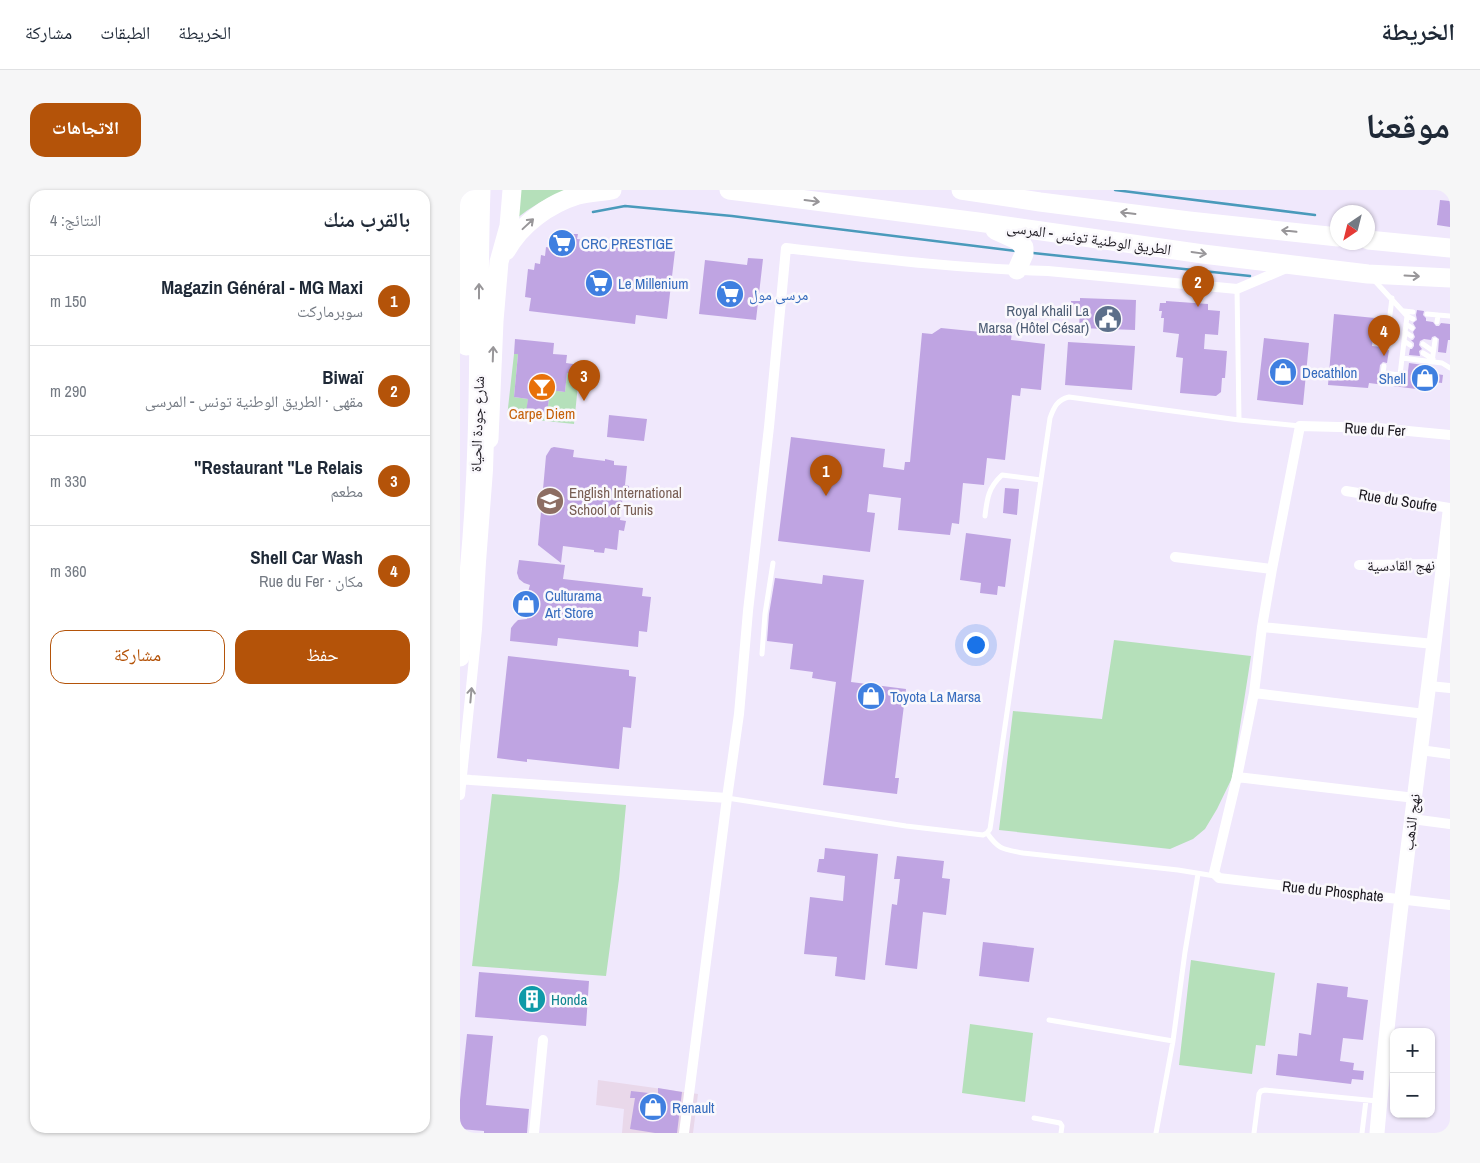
<!DOCTYPE html>
<html lang="ar">
<meta charset="utf-8">
<style>
body{margin:0;font-family:"Archivo Narrow","Noto Naskh Arabic",sans-serif;background:#f6f6f7;color:#1f2937;direction:rtl}
.controls{position:absolute;right:15px;bottom:15px;display:grid;overflow:hidden;border-radius:10px;box-shadow:0 1px 4px #0004}
.controls button{width:45px;height:45px;display:grid;place-items:center;padding:0;border:0;border-bottom:1px solid #e0e1e3;background:#fff;color:#1f2937;font:25px sans-serif}
.compass{position:absolute;left:870px;top:15px;width:45px;height:45px;border-radius:50%;background:#fff;box-shadow:0 1px 4px #0004;rotate:215deg}
.you{position:absolute;left:515px;top:454px;width:18px;height:18px;margin:-12px;border:4px solid #fff;border-radius:50%;background:#1a73e8;box-shadow:0 0 0 8px #1a73e833}
.badge{display:grid;place-items:center;width:32px;height:32px;border-radius:50%;background:#b45309;color:#fff;font-size:16px;font-weight:700}
.pin{position:absolute;translate:-50% -41px;filter:drop-shadow(0 1px 2px #0008)}
.pin::after{content:'';position:absolute;top:26px;width:18px;height:15px;background:inherit;clip-path:polygon(0 0,100% 0,50% 100%)}
.list{margin:0;padding:0;list-style:none}
h2{display:flex;justify-content:space-between;align-items:center;height:65px;margin:0;padding:0 20px;font-size:21px}
h2 small{font-size:16px;font-weight:400;color:#747a83}
.list li{display:grid;grid-template-columns:32px 1fr auto;gap:15px;align-items:center;box-sizing:border-box;height:90px;padding:0 20px;border-top:1px solid #e0e1e3}
.list b{display:block;font-size:19px;white-space:nowrap}
.list p{margin:0;font-size:16px;white-space:nowrap;color:#747a83}
.list em{font-size:16px;font-style:normal;color:#747a83}
.actions{display:flex;gap:10px;padding:15px 20px}
.actions a{flex:1;padding:11px 0;border:1px solid #b45309;border-radius:15px;text-align:center;font-size:18px;color:#b45309}
.actions .main{background:#b45309;color:#fff}
.map{position:relative;flex:none;width:990px;height:943px;overflow:hidden;direction:ltr;border-radius:15px}
header{display:flex;align-items:center;gap:30px;box-sizing:border-box;height:70px;padding:0 25px;background:#fff;border-bottom:1px solid #e0e1e3}
header strong{font-size:24px}
nav{display:flex;gap:28px;margin-inline-start:auto;font-size:18px}
.intro{display:flex;align-items:center;justify-content:space-between;box-sizing:border-box;height:120px;padding:0 30px}
h1{margin:0;font-size:35px}
.button{padding:12px 22px;border-radius:15px;background:#b45309;color:#fff;font-size:18px;font-weight:700}
main{display:flex;gap:30px;padding:0 30px}
aside{flex:1;background:#fff;border-radius:15px;box-shadow:0 1px 4px #0004}
.map>svg:first-child{display:block}
.industrial{fill:#e9d8ea}
.green{fill:#b5e0ba}
.lines{fill:none;stroke-linecap:round;stroke-linejoin:round}
.stream{stroke:#4a9abb;stroke-width:2.5}
.building{fill:#bfa4e2}
.lane{stroke:#fff;stroke-width:5}
.street{stroke:#fff;stroke-width:10}
.secondary{stroke:#fff;stroke-width:15}
.highway{stroke:#fff;stroke-width:19}
.oneway{stroke:#989699}
.labels{text-anchor:middle;dominant-baseline:central;stroke-width:5;stroke-linejoin:round;paint-order:stroke}
.street-label{font-size:15px;fill:#19161d;stroke:#faf8fc}
.shop-label{font-size:15px;fill:#366cbe;stroke:#faf8fc;text-anchor:start}
.service-label{font-size:15px;fill:#4e5e75;stroke:#faf8fc;text-anchor:end}
.food-label{font-size:15px;fill:#c56008;stroke:#faf8fc}
.education-label{font-size:15px;fill:#785e54;stroke:#faf8fc;text-anchor:start}
.culture-label{font-size:15px;fill:#0d838f;stroke:#faf8fc;text-anchor:start}
</style>
<header>
<strong>الخريطة</strong>
<nav><a>الخريطة</a><a>الطبقات</a><a>مشاركة</a></nav>
</header>
<div class="intro"><h1>موقعنا</h1><a class="button">الاتجاهات</a></div>
<main>
<div class="map">
<svg width="990" height="943" viewBox="0 0 990 943">
<rect width="100%" height="100%" fill="#f0e8fc"/>
<path class="industrial" d="M 138,890 L 238,904 L 233,943 L 162,943 L 164,919 L 136,915 Z"/>
<path class="green" d="M 57,0 L 107,0 C 88,7 70,17 55,30 Z
M 54,164 L 58,164 L 54,207 L 68,209 L 67,222 L 87,224 L 90,200 L 105,202 L 107,183 L 119,185 L 114,234 L 47,227 Z
M 654,450 L 791,466 L 772,588 L 757,619 L 745,639 L 733,649 L 710,659 L 539,640 L 553,521 L 642,529 Z
M 32,604 L 166,615 L 159,689 L 146,786 L 12,776 Z
M 731,770 L 815,783 L 805,856 L 796,855 L 792,884 L 719,875 Z
M 510,834 L 573,843 L 565,912 L 502,903 Z"/>
<g class="lines">
<path class="stream" d="M 655,0 L 855,25
M 133,22 L 165,16 L 272,26 L 556,61
M 573,63 L 790,86"/>
</g>
<path class="building" d="M 980,10 L 990,11 L 990,37 L 977,35 Z
M 101,44 L 118,44 L 117,49 L 215,61 L 207,129 L 176,125 L 175,134 L 69,121 L 71,108 L 65,107 L 68,79 L 74,80 L 75,73 L 80,74 L 81,65 L 85,66 L 86,57 L 90,58 L 93,51 Z
M 288,68 L 303,69 L 296,130 L 239,124 L 245,70 L 287,75 Z
M 620,108 L 676,110 L 675,140 L 619,138 L 620,120 L 611,120 L 611,111 L 620,111 Z
M 706,111 L 748,114 L 748,120 L 760,121 L 758,145 L 745,144 L 744,159 L 767,161 L 765,188 L 762,188 L 761,202 L 756,206 L 720,203 L 723,168 L 716,167 L 719,144 L 703,142 L 704,128 L 701,128 L 702,121 L 699,121 L 700,113 L 706,113 Z
M 957,120 L 964,121 L 963,125 L 966,128 L 966,131 L 973,132 L 976,136 L 979,136 L 981,133 L 990,134 L 990,150 L 988,150 L 986,163 L 978,162 L 979,149 L 975,146 L 972,147 L 971,150 L 964,149 L 960,151 L 959,155 L 962,159 L 959,161 L 960,166 L 949,165 L 950,159 L 952,159 L 954,156 L 954,153 L 951,150 L 953,150 L 955,147 L 953,142 L 956,138 L 953,133 L 957,130 L 956,125 Z
M 874,124 L 915,128 L 912,156 L 922,157 L 925,161 L 929,160 L 927,173 L 923,172 L 920,175 L 919,183 L 921,187 L 939,189 L 947,189 L 949,173 L 971,176 L 971,183 L 983,185 L 982,193 L 965,191 L 964,200 L 909,193 L 908,198 L 868,195 Z
M 481,138 L 541,144 L 543,140 L 552,141 L 551,150 L 585,154 L 581,200 L 561,198 L 560,206 L 552,205 L 545,270 L 527,268 L 524,295 L 503,293 L 499,334 L 492,333 L 490,345 L 438,340 L 441,308 L 409,304 L 407,322 L 415,323 L 410,362 L 318,351 L 331,247 L 425,259 L 423,277 L 444,280 L 445,272 L 450,272 L 462,143 L 472,144 Z
M 804,148 L 849,153 L 843,215 L 797,210 Z
M 55,149 L 94,153 L 93,164 L 107,165 L 106,173 L 120,175 L 119,185 L 107,183 L 105,202 L 90,200 L 87,224 L 66,222 L 68,209 L 54,207 L 58,164 L 54,164 Z
M 608,152 L 675,156 L 672,200 L 605,195 Z
M 149,225 L 187,229 L 184,251 L 147,247 Z
M 94,257 L 114,260 L 113,267 L 145,271 L 145,269 L 154,271 L 154,275 L 167,276 L 165,295 L 169,296 L 168,305 L 163,305 L 160,330 L 166,331 L 164,341 L 159,340 L 157,360 L 145,358 L 144,363 L 134,362 L 134,360 L 103,356 L 101,373 L 78,355 L 86,266 L 91,258 Z
M 545,298 L 559,299 L 557,325 L 543,323 Z
M 506,343 L 551,349 L 545,397 L 538,396 L 537,405 L 520,403 L 521,393 L 500,390 Z
M 59,370 L 105,375 L 103,389 L 183,398 L 182,406 L 191,407 L 187,442 L 179,441 L 178,457 L 98,448 L 97,456 L 50,451 L 51,438 L 54,434 L 58,430 L 67,429 L 65,412 L 70,395 L 64,393 L 59,389 L 57,383 Z
M 363,385 L 404,390 L 391,492 L 446,499 L 435,588 L 439,588 L 437,604 L 363,595 L 376,492 L 352,488 L 353,482 L 330,479 L 333,454 L 307,451 L 309,424 L 315,388 L 362,394 Z
M 48,466 L 169,480 L 169,486 L 176,487 L 171,538 L 163,537 L 159,579 L 67,569 L 67,572 L 37,568 Z
M 365,658 L 418,664 L 405,790 L 375,786 L 377,767 L 344,764 L 350,707 L 383,711 L 385,686 L 357,682 L 359,669 L 364,669 Z
M 437,666 L 484,671 L 482,688 L 490,689 L 486,725 L 463,722 L 457,779 L 425,775 L 432,714 L 437,715 L 440,689 L 434,689 Z
M 523,752 L 574,758 L 569,792 L 519,786 Z
M 19,782 L 129,791 L 126,836 L 15,827 Z
M 857,793 L 888,797 L 887,807 L 908,810 L 903,850 L 883,848 L 880,871 L 894,873 L 893,880 L 904,881 L 903,890 L 892,889 L 891,894 L 816,885 L 818,864 L 837,866 L 839,843 L 851,845 Z
M 7,844 L 33,846 L 26,915 L 69,919 L 67,943 L 24,943 L 24,941 L 0,939 L 0,910 Z
M 198,898 L 222,902 L 217,943 L 195,943 L 170,939 L 175,908 L 170,908 L 171,901 L 198,904 Z"/>
<g class="lines">
<path class="lane" d="M 914,90 L 947,126 L 953,129
M 777,99 L 779,230
M 944,121 L 953,122
M 967,124 L 978,125 L 977,132
M 978,125 L 990,126
M 946,134 L 952,138
M 945,142 L 951,146
M 944,151 L 950,155
M 963,154 L 973,161
M 926,157 L 932,108
M 963,163 L 973,169
M 942,168 L 982,173 L 990,178
M 972,172 L 975,150
M 924,176 L 923,183 L 940,185 L 947,126
M 525,326 C 527,309 528,298 542,285 L 581,290
M 302,464 L 305,424 L 313,373
M 267,608 L 446,636 L 523,645 L 527,643 L 530,639 L 590,228 C 594,217 597,210 609,207 L 779,230 L 840,236
M 527,643 C 539,660 543,659 563,663 L 718,680 L 755,686
M 589,830 L 713,851
M 574,928 L 600,933 L 602,936 L 601,943
M 696,943 L 713,851 L 725,762 L 738,684
M 794,943 L 799,904 L 801,901 L 805,900 L 917,911
M 902,943 L 906,910"/>
<path class="street" d="M 990,245 L 917,238 L 840,236 L 812,379 L 802,437 L 794,503 L 777,587 L 754,683 L 759,688 L 990,715
M 886,301 L 990,318
M 715,367 L 812,379
M 899,375 L 984,374
M 802,437 L 974,454
M 969,496 L 990,498
M 794,503 L 965,524
M 960,560 L 990,564
M 0,586 L 2,589 L 11,590 L 267,608
M 777,587 L 955,608
M 0,605 L 17,439 L 21,372 L 28,280 L 29,248
M 952,629 L 990,634
M 74,943 L 83,850
M 224,943 L 267,608 L 279,524 L 288,421 L 309,237 L 326,58 C 413,68 501,79 588,81 L 777,99 L 829,77"/>
<path class="secondary" d="M 917,943 C 935,735 966,529 990,322"/>
<path class="highway" d="M 269,0 L 518,32 L 743,64 L 908,84 L 990,88
M 501,0 L 580,12 L 729,31 L 878,47
M 535,40 L 557,50 L 564,57 L 564,64 L 557,80
M 908,50 L 990,58
M 46,61 C 61,34 89,14 118,5 C 129,2 141,2 152,0
M 6,156 L 3,55 L 6,0
M 29,249 L 34,131 L 39,72 L 49,36 L 52,0
M 0,467 C 9,395 15,323 17,251 C 20,167 18,84 21,0"/>
</g>
<defs><path id="oneway-shaft" d="M-6 0H5M1.5-3L5.5 0L1.5 3" fill="none" stroke-width="1.6" stroke-linecap="round" stroke-linejoin="round" transform="scale(1.25)"/></defs>
<g class="oneway">
<use href="#oneway-shaft" transform="translate(352 11) rotate(7)"/>
<use href="#oneway-shaft" transform="translate(668 23) rotate(-173)"/>
<use href="#oneway-shaft" transform="translate(68 34) rotate(-43)"/>
<use href="#oneway-shaft" transform="translate(829 41) rotate(-174)"/>
<use href="#oneway-shaft" transform="translate(739 63) rotate(8)"/>
<use href="#oneway-shaft" transform="translate(952 86) rotate(3)"/>
<use href="#oneway-shaft" transform="translate(19 101) rotate(-90)"/>
<use href="#oneway-shaft" transform="translate(33 164) rotate(-88)"/>
<use href="#oneway-shaft" transform="translate(11 505) rotate(-85)"/>
</g>
<defs>
<symbol id="supermarket-disc" viewBox="-11 -11 22 22"><circle r="9.5" fill="#3f7fe0" stroke="#faf8fc"/><path d="M-6-5.5h2.5l.6 2H6L4.5 2H-2.5L-4.4-4H-6ZM-1.5 3.2a1.3 1.3 0 1 0 .1 0ZM3 3.2a1.3 1.3 0 1 0 .1 0Z" fill="#fff"/></symbol>
<symbol id="civic-disc" viewBox="-11 -11 22 22"><circle r="9.5" fill="#5c6f8a" stroke="#faf8fc"/><path d="M-.6-6.5H3V-4.5H.6V-3L4-1V1h2V6H-6V1h2V-1L-.6-3ZM-1.2 2.5V6h2.4V2.5Z" fill="#fff"/></symbol>
<symbol id="shop-disc" viewBox="-11 -11 22 22"><circle r="9.5" fill="#3f7fe0" stroke="#faf8fc"/><path d="M-5-2.5h2.3a2.7 3.5 0 0 1 5.4 0H5L5.5 6h-11ZM-1.5-2.5h3a1.5 2.3 0 0 0-3 0Z" fill="#fff"/></symbol>
<symbol id="bar-disc" viewBox="-11 -11 22 22"><circle r="9.5" fill="#e8710a" stroke="#faf8fc"/><path d="M-6-5H6L.8 .8V4.5H3.5V6h-7V4.5H-.8V.8Z" fill="#fff"/></symbol>
<symbol id="school-disc" viewBox="-11 -11 22 22"><circle r="9.5" fill="#8d6e63" stroke="#faf8fc"/><path d="M0-5L7-2L0 1L-7-2ZM-4 1L0 2.5L4 1V4Q0 6-4 4Z" fill="#fff"/></symbol>
<symbol id="building-disc" viewBox="-11 -11 22 22"><circle r="9.5" fill="#0f9aa8" stroke="#faf8fc"/><path d="M-4-6H4V6H1V3H-1V6H-4ZM-2.5-4.3h1.7v1.8h-1.7ZM.8-4.3h1.7v1.8H.8ZM-2.5-1h1.7V.8h-1.7ZM.8-1h1.7V.8H.8Z" fill="#fff"/></symbol>
</defs>
<g fill-rule="evenodd">
<use href="#supermarket-disc" x="86" y="37" width="32" height="32"/>
<use href="#supermarket-disc" x="123" y="77" width="32" height="32"/>
<use href="#supermarket-disc" x="254" y="88" width="32" height="32"/>
<use href="#civic-disc" x="632" y="113" width="32" height="32"/>
<use href="#shop-disc" x="807" y="166" width="32" height="32"/>
<use href="#shop-disc" x="949" y="172" width="32" height="32"/>
<use href="#bar-disc" x="66" y="181" width="32" height="32"/>
<use href="#school-disc" x="74" y="295" width="32" height="32"/>
<use href="#shop-disc" x="50" y="398" width="32" height="32"/>
<use href="#shop-disc" x="395" y="490" width="32" height="32"/>
<use href="#building-disc" x="56" y="793" width="32" height="32"/>
<use href="#shop-disc" x="177" y="901" width="32" height="32"/>
</g>
<g class="labels">
<g class="street-label">
<text transform="translate(629 48) rotate(8)">الطريق الوطنية تونس - المرسى</text>
<text transform="translate(17 234) rotate(-88)">شارع جودة الحياة</text>
<text transform="translate(915 239) rotate(3)">Rue du Fer</text>
<text transform="translate(938 310) rotate(9)">Rue du Soufre</text>
<text transform="translate(941 375) rotate(-1)">نهج القادسية</text>
<text transform="translate(951 632) rotate(-83)">نهج الذهب</text>
<text transform="translate(873 701) rotate(6)">Rue du Phosphate</text>
</g>
<g class="shop-label">
<text x="121" y="53">CRC PRESTIGE</text>
<text x="158" y="93">Le Millenium</text>
<text x="289" y="104">مرسى مول</text>
<text x="842" y="182">Decathlon</text>
<text x="946" y="188" text-anchor="end">Shell</text>
<text x="85" y="405">Culturama<tspan x="85" dy="17">Art Store</tspan></text>
<text x="430" y="506">Toyota La Marsa</text>
<text x="212" y="917">Renault</text>
</g>
<g class="service-label">
<text x="629" y="120">Royal Khalil La<tspan x="629" dy="17">Marsa (Hôtel César)</tspan></text>
</g>
<g class="food-label">
<text x="82" y="223">Carpe Diem</text>
</g>
<g class="education-label">
<text x="109" y="302">English International<tspan x="109" dy="17">School of Tunis</tspan></text>
</g>
<g class="culture-label">
<text x="91" y="809">Honda</text>
</g>
</g>
</svg>
<div class="controls">
<button>+</button>
<button>−</button>
</div>
<svg class="compass" viewBox="-18 -18 36 36"><path d="M0-13l5 13h-10z" fill="#e53935"/><path d="M0 13l5-13h-10z" fill="#747a83"/></svg>
<div class="you"></div>
<div class="pin badge" style="left:366px;top:306px">1</div>
<div class="pin badge" style="left:738px;top:117px">2</div>
<div class="pin badge" style="left:124px;top:211px">3</div>
<div class="pin badge" style="left:924px;top:166px">4</div>
</div>
<aside>
<h2>بالقرب منك<small>النتائج: 4</small></h2>
<ul class="list">
<li><span class="badge">1</span><div><b>Magazin Général - MG Maxi</b><p>سوبرماركت</p></div><em>150 m</em></li>
<li><span class="badge">2</span><div><b>Biwaï</b><p>مقهى · الطريق الوطنية تونس - المرسى</p></div><em>290 m</em></li>
<li><span class="badge">3</span><div><b>Restaurant &quot;Le Relais&quot;</b><p>مطعم</p></div><em>330 m</em></li>
<li><span class="badge">4</span><div><b>Shell Car Wash</b><p>مكان · Rue du Fer</p></div><em>360 m</em></li>
</ul>
<div class="actions"><a class="main">حفظ</a><a>مشاركة</a></div>
</aside>
</main>
